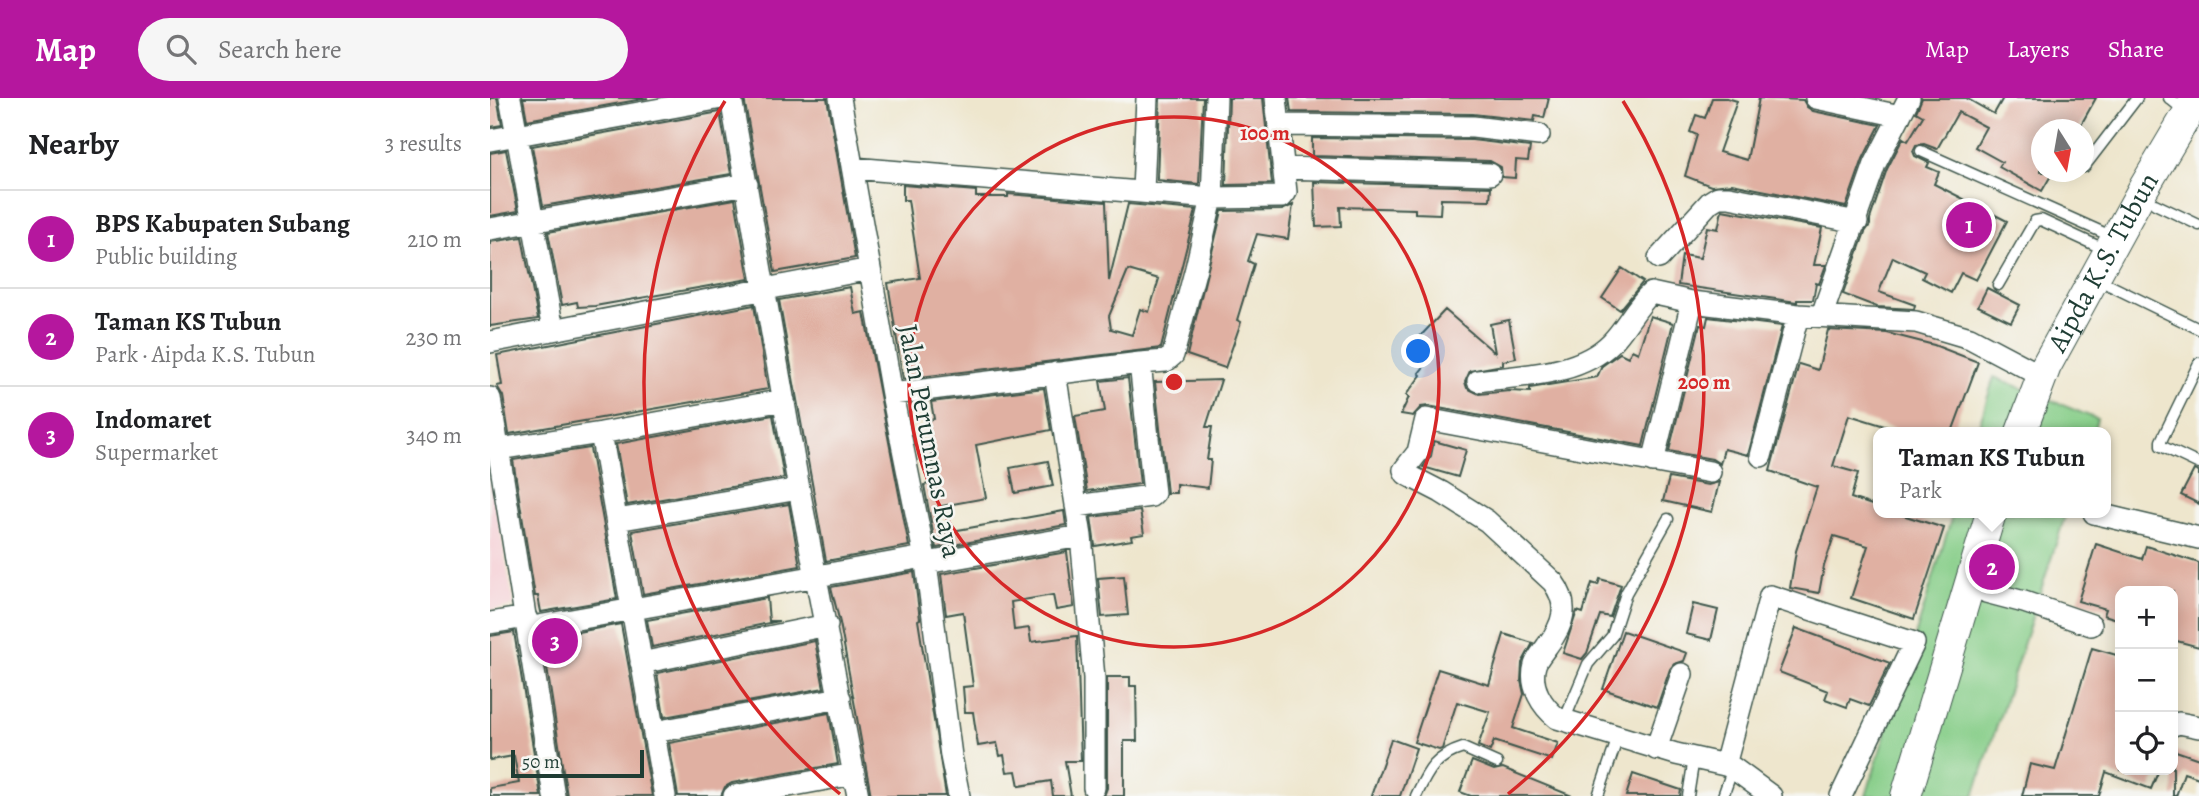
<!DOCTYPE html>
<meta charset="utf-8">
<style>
body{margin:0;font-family:Alegreya,serif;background:#f6f6f6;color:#202124}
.controls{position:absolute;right:21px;bottom:21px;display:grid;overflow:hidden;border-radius:14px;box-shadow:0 4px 18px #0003}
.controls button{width:63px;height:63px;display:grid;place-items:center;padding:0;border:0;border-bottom:2px solid #e0e0e0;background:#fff;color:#202124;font:35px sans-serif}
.compass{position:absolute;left:1541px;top:21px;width:63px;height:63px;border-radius:50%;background:#fff;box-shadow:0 4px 18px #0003;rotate:169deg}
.scale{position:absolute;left:21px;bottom:18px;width:133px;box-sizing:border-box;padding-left:7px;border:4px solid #1f3d34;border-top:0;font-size:19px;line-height:24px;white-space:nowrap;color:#1f3d34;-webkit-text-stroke:5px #f6f6f2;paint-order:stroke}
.you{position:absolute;left:929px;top:254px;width:24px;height:24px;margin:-18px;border:5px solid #fff;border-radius:50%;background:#1a73e8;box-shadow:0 0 0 10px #1a73e833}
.badge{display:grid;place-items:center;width:46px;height:46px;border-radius:50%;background:#b5179e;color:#fff;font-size:23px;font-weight:700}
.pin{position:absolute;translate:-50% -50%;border:4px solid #fff;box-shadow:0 2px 7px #0006}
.popup{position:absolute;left:1383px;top:329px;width:238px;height:91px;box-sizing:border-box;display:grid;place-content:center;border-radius:14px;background:#fff;filter:drop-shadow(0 2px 5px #0005);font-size:23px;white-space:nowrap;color:#757577}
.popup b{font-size:26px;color:#202124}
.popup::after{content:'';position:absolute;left:50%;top:100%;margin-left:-14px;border:14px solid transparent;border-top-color:#fff}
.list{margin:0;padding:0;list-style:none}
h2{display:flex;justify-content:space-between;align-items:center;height:91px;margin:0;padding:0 28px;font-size:30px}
h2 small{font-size:23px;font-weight:400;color:#757577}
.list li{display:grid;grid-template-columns:46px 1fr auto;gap:21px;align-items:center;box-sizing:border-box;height:98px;padding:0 28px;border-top:2px solid #e0e0e0}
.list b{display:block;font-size:26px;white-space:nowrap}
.list p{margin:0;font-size:23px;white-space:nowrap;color:#757577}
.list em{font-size:23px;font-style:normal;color:#757577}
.icon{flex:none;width:38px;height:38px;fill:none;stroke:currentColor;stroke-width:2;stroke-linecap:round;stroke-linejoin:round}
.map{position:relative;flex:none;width:1709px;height:698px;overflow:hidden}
header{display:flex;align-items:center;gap:42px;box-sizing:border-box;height:98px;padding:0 35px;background:#b5179e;color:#fff}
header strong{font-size:33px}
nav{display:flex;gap:38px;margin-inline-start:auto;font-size:24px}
.search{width:490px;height:63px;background:#f6f6f6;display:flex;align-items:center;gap:18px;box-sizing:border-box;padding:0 24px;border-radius:38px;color:#757577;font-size:26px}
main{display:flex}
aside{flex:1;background:#fff}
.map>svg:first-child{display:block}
.built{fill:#f6cfd6}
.green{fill:#87ce89;stroke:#53865e;stroke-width:2}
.building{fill:#e0b0a2;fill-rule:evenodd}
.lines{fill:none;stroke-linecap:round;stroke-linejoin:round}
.lane-casing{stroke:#3e564b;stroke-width:13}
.street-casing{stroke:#3e564b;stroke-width:24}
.secondary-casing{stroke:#3e564b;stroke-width:32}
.lane{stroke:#fff;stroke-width:10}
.street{stroke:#fff;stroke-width:21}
.secondary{stroke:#fff;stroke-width:30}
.ring{fill:none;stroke:#d62828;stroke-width:3.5}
.labels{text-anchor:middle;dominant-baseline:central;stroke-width:5;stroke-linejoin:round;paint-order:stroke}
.street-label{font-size:28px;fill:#1f3d34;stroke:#f6f6f2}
.centre{fill:#d62828;stroke:#f6f6f2;stroke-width:3.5}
.ring-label{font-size:21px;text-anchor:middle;font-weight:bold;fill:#d62828;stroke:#f6f6f2;stroke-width:5;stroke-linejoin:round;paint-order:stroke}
</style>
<header>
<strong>Map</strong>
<div class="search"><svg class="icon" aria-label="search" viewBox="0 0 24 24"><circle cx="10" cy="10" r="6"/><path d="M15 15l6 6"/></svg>Search here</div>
<nav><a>Map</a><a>Layers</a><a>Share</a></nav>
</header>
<main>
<aside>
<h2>Nearby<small>3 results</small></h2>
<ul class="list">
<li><span class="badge">1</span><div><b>BPS Kabupaten Subang</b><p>Public building</p></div><em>210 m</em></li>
<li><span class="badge">2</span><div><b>Taman KS Tubun</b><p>Park · Aipda K.S. Tubun</p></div><em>230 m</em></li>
<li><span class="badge">3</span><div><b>Indomaret</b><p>Supermarket</p></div><em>340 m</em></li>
</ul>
</aside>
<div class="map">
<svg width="1709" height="698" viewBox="0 0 1709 698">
<rect width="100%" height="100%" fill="#f6f6f2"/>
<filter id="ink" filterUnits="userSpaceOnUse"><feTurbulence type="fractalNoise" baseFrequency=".0143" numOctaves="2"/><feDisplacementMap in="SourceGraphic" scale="14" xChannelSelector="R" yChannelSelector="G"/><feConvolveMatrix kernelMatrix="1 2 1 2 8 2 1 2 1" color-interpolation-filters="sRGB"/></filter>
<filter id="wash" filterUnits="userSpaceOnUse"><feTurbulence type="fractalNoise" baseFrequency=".00686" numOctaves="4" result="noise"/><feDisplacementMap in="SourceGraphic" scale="28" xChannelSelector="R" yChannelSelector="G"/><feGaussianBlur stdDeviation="1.57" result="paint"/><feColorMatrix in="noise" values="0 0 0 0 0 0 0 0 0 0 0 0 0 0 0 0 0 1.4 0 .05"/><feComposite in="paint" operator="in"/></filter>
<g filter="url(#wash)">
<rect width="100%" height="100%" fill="#eee6cd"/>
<path class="built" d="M 0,377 L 24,508 L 0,512 Z"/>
<path class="green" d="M 1504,279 L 1607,321 L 1603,334 L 1487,334 Z
M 1463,415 L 1576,415 L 1484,698 L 1376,698 Z"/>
<g id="blocks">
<path class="building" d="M 0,0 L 7,0 L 12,27 L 0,29 Z
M 33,0 L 158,0 L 37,22 Z
M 254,0 L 337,0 L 365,160 L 285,174 Z
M 670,0 L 713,0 L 709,86 L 667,82 Z
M 739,0 L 773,0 L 782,86 L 736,87 Z
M 799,0 L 1059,0 L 1054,20 L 1045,18 L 1044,23 L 983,16 L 801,14 Z
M 1222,0 L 1237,0 L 1247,3 L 1229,54 L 1257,62 L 1269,0 L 1313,2 L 1317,9 L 1323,13 L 1390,27 L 1373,61 L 1356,109 L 1242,86 L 1221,88 L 1195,78 L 1207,37 L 1200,34 L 1206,17 L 1215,20 Z
M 1432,0 L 1476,0 L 1504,16 L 1513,0 L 1606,0 L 1588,32 L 1551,32 L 1551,74 L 1563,74 L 1552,93 L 1509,69 L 1512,64 L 1485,49 L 1496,29 L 1468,14 L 1447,51 L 1434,46 L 1426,47 L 1423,53 L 1425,58 L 1439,65 L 1437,69 L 1449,74 L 1444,86 L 1517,123 L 1486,182 L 1471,175 L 1461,195 L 1432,180 L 1435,174 L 1403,159 L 1389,194 L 1425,207 L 1424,211 L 1387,209 L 1353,196 L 1375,134 L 1380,127 L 1380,121 L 1397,71 L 1413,40 L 1418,43 L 1433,18 L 1426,14 Z
M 230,14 L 241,76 L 53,108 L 42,48 Z
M 822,40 L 982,42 L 1040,49 L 1038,63 L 1026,62 L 1025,80 L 1012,79 L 1011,69 L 1000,63 L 822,58 Z
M 16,52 L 28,113 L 0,118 L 0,55 Z
M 824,84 L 1001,89 L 1000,102 L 951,101 L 950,116 L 925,115 L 925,111 L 850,109 L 851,128 L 826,129 Z
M 413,87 L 486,93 L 486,99 L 518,99 L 518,96 L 616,104 L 619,183 L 638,106 L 706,112 L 671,250 L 413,281 L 398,185 L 430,180 L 418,102 L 413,102 ZM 638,172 L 669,181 L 659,214 L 650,211 L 642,237 L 621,231 L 619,218 Z
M 245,101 L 259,181 L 105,208 L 88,209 L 87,204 L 72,207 L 58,134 Z
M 803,107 L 798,141 L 767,136 L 758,163 L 764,166 L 747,222 L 751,224 L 735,270 L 697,257 L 732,113 L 792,112 Z
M 1232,112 L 1332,130 L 1324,167 L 1336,167 L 1329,186 L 1326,185 L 1323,202 L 1307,202 L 1307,204 L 1188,187 L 1192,157 L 1210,160 L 1217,129 L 1228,131 Z
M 32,139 L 48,221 L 0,228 L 0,144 Z
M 1132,170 L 1153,184 L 1130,212 L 1112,200 Z
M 360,189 L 365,216 L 374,214 L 419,448 L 336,463 L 289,202 Z
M 1497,190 L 1530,207 L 1521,224 L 1488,208 Z
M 264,207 L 278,291 L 19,336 L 13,298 L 7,288 L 12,287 L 7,257 Z
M 955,212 L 1005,255 L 1000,226 L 1019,222 L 1026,260 L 1013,263 L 1013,267 L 980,273 L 975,284 L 977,290 L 989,296 L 1019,293 L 1040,294 L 1040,290 L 1107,279 L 1112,268 L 1130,255 L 1138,259 L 1142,252 L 1148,255 L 1160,218 L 1183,225 L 1153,348 L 938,308 L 931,309 L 923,318 L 911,316 L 919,299 L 916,297 L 931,277 L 929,275 L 941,260 L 924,245 Z
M 1218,219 L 1292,228 L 1258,357 L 1234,351 L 1230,366 L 1222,361 L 1179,353 L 1210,227 L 1216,228 Z
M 1338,232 L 1397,235 L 1444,247 L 1488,264 L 1462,334 L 1414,334 L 1359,317 L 1343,368 L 1368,375 L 1361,400 L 1388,409 L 1388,415 L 1406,415 L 1454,430 L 1424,521 L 1361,500 L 1378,448 L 1344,438 L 1334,468 L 1329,495 L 1300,490 L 1306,453 L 1327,389 L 1280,373 L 1309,266 L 1328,272 Z
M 638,280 L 650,386 L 597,393 L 585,318 L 615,313 L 610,283 Z
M 731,282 L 716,329 L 722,329 L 717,362 L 721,362 L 718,390 L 686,386 L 686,395 L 677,395 L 665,284 Z
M 554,290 L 561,332 L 486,347 L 496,400 L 446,409 L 451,435 L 574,413 L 576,427 L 446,450 L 434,387 L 445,385 L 437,322 L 444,321 L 441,304 Z
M 283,317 L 294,380 L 137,407 L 126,346 Z
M 944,343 L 976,352 L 968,379 L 933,369 L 941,358 Z
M 100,350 L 127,501 L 51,514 L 48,498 L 45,498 L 23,362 Z
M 558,363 L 563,388 L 525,395 L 520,370 Z
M 1704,372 L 1709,374 L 1709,406 L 1691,397 Z
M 1179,380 L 1218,387 L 1229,384 L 1222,414 L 1173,403 Z
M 299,406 L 310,468 L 153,496 L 142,433 Z
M 650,413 L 654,436 L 641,438 L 642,442 L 605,448 L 601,419 Z
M 1606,446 L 1652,461 L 1656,448 L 1709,465 L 1709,549 L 1683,542 L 1683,493 L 1630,493 L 1630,522 L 1614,517 L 1616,511 L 1588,503 Z
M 577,454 L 584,509 L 566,512 L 563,497 L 521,504 L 524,532 L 539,530 L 541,544 L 587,538 L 591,663 L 575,663 L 581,698 L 563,698 L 561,683 L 529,688 L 526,673 L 517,674 L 514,657 L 510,658 L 507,645 L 488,648 L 483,614 L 475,614 L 473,589 L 483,588 L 473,514 L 456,517 L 451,476 Z
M 424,474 L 430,521 L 428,522 L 456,698 L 381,698 L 350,525 L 341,489 Z
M 634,478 L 638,517 L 612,519 L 608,480 Z
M 1110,481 L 1131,487 L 1120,519 L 1110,517 L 1097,555 L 1092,561 L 1073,555 L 1087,513 L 1093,515 L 1102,485 L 1108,487 Z
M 277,500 L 279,523 L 289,523 L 162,549 L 157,522 Z
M 1203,506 L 1228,512 L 1221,542 L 1196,536 Z
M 131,526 L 162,698 L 77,698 L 55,557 L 64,555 L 61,539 Z
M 1306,530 L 1400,565 L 1379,608 L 1360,601 L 1357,609 L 1335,601 L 1338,593 L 1289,574 Z
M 1133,533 L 1197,555 L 1194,563 L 1184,566 L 1180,571 L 1167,609 L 1113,591 Z
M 24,534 L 51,698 L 0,698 L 0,690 L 29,685 L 24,658 L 0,662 L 0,538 Z
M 1014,536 L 1043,545 L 1032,565 L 1031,583 L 1034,596 L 1023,630 L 1068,645 L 1062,662 L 1004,643 L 1000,653 L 988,648 L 1000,614 L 967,604 L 952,651 L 949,652 L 924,644 L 948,571 L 999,587 Z
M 325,543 L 334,590 L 174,619 L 167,575 Z
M 1602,550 L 1630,558 L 1630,672 L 1669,672 L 1661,691 L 1616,674 L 1609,698 L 1532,698 L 1540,666 L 1565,672 Z
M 617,579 L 640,579 L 640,588 L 646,588 L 647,643 L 634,643 L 634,698 L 614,698 L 617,690 Z
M 339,615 L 348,666 L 242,685 L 235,689 L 231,698 L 188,698 L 179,645 Z
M 901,641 L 926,650 L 910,698 L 881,698 Z
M 1683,652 L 1709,661 L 1709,680 L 1694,675 L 1686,698 L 1683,698 Z
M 982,663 L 1004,672 L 1013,670 L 1082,698 L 981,698 L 970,694 Z
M 1143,676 L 1191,692 L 1190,698 L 1136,698 Z"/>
</g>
</g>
<g filter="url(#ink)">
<use href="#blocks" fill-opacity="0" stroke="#3e564b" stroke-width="2"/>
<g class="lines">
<defs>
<path id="lane" d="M 1679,0 L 1695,13
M 1431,53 L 1623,139
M 1594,69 L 1647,0
M 1665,106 L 1709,127
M 1508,187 L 1545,123 L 1551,122 L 1616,152
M 1619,187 L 1709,231
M 1709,265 L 1671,343 L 1671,348 L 1709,366
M 1074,623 L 1098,566 L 1122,538 L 1136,495 L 1178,421
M 926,698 C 938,673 944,659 973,650 L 1007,665
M 1108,698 L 1128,639
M 1198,698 L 1204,660
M 1233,698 L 1243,670"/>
<path id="street" d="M 20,0 L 63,232
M 241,0 L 309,391 L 368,698
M 350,0 L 402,296 L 436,465 L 461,658 L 469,698
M 1326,0 L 1410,18
M 789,27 L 983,29 L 1049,37
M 0,42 L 232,0
M 363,70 L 722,100 L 792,99 L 796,94 L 786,0
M 793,70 L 1000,76
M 653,93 L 657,0
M 0,131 L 257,86
M 1169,160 L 1220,104 L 1228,99 L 1239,99 L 1367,124
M 1332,217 L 1385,66 L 1419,0
M 0,244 L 380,171
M 650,265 L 676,263 L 683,257 L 706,170 L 722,100 L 726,0
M 565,275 L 591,438 L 604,580 L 604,690
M 988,283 C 1032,277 1088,278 1121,245 C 1136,230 1146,208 1161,195 L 1202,204
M 402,296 L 650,265 L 664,395 L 661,398 L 586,408
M 0,300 L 64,698
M 111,335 L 175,698
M 9,351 L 111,335 L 294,302
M 1271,358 L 1308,217
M 1163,364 L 1202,204 L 1308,217 L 1426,224 L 1480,240 L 1552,278
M 1220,374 L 936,321 L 928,354 L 914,372 L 916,376 L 951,394 L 997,423 L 1063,484 C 1080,507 1074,526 1057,548 C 1053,554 1047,560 1045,567 C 1039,588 1052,608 1067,620 L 1186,656 L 1235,667 L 1243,670 L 1281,698
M 1604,415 L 1709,440
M 127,422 L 309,391
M 436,465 L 591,438
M 1496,494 L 1534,504 L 1601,527
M 0,525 L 36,519
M 37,530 L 434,459
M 151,565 L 337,527
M 1683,627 L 1689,625 L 1709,629
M 164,634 L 350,600
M 1166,651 L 1192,576
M 1235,667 L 1280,498 L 1424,545 L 1351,698
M 244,698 L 364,676"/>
<g id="secondary">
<path id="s1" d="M 1531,334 L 1556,268 L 1653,91 L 1707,0"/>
<path d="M 1416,698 L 1501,415"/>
</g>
</defs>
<use href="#lane" class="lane-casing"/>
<use href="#street" class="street-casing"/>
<use href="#secondary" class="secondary-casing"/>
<use href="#lane" class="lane"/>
<use href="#street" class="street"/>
<use href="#secondary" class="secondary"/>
</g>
</g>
<g class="ring">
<circle cx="684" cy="284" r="265"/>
<path d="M350 696A530 530 0 0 1 235 3M1133 3A530 530 0 0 1 1018 696"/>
</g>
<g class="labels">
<g class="street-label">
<text stroke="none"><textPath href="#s1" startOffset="189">Aipda K.S. Tubun</textPath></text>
<text transform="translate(440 343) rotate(79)">Jalan Perumnas Raya</text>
</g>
</g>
<circle cx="684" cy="284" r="10" class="centre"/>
<g class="ring-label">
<text x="775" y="42">100 m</text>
<text x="1214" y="291">200 m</text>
</g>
</svg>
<div class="controls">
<button>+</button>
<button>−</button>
<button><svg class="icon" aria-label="locate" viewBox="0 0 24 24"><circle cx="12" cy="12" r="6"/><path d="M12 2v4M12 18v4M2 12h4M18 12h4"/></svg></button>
</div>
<svg class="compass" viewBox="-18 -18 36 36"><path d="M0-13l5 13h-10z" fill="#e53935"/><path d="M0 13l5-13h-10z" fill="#757577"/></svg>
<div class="scale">50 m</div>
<div class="you"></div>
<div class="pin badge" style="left:1479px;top:127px">1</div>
<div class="pin badge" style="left:1502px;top:469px">2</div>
<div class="popup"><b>Taman KS Tubun</b>Park</div>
<div class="pin badge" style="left:65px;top:543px">3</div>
</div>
</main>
